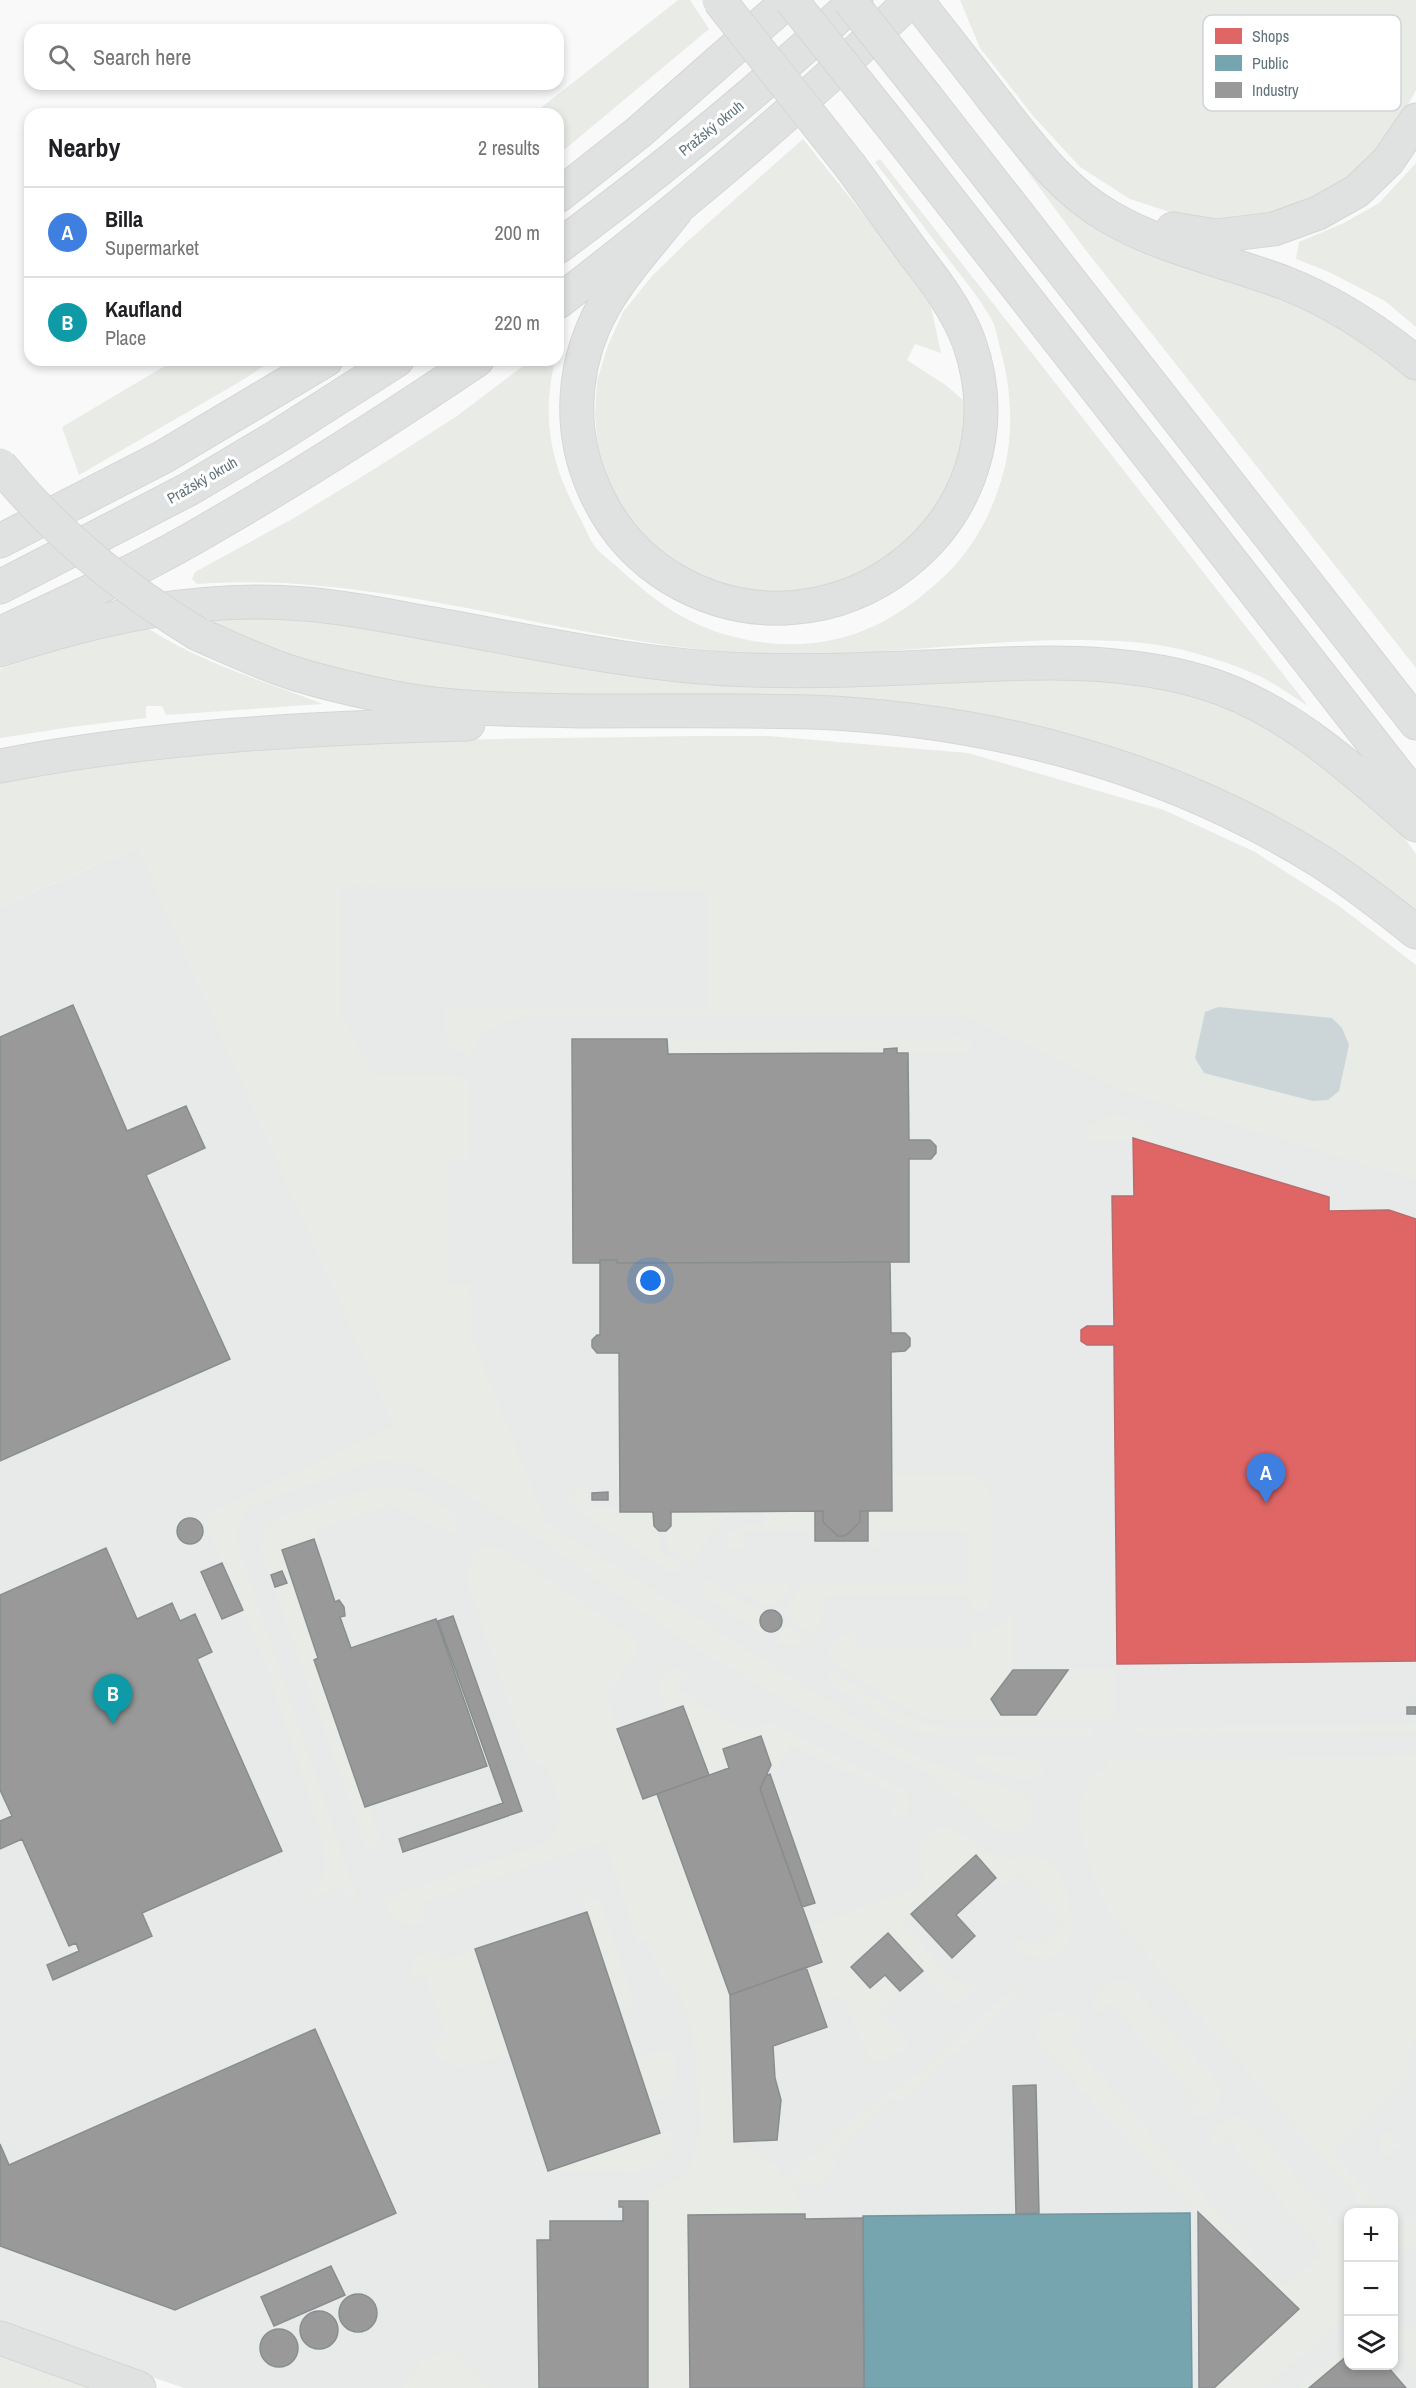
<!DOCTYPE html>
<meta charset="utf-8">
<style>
body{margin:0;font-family:"Archivo Narrow",sans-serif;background:#f6f6f6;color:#202124}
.controls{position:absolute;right:18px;bottom:18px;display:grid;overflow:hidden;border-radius:12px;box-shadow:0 3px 9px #0003}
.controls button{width:54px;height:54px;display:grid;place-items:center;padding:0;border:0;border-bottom:2px solid #e0e0e0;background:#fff;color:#202124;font:30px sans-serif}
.you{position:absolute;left:651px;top:1281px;width:21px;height:21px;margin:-15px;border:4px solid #fff;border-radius:50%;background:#1a73e8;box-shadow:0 0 0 9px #1a73e833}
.badge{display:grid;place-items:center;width:39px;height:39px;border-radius:50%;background:#b45309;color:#fff;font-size:20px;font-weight:700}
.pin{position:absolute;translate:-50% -50px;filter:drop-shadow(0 2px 3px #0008)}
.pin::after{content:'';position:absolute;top:32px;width:21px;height:18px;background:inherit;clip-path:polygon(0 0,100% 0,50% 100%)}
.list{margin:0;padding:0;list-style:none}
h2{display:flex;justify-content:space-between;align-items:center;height:78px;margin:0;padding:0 24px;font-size:26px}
h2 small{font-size:20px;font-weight:400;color:#757577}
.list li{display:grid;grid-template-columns:39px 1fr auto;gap:18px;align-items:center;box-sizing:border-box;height:90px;padding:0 24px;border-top:2px solid #e0e0e0}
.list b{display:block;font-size:22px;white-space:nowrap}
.list p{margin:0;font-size:20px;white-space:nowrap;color:#757577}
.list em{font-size:20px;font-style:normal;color:#757577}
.icon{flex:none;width:33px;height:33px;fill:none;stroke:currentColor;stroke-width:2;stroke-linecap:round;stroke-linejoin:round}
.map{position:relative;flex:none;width:1416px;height:2388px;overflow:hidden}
.search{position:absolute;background:#fff;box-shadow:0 3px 9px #0003;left:24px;top:24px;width:540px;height:66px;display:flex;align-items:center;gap:15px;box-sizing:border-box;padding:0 21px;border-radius:18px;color:#757577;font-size:22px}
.panel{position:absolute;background:#fff;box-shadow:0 3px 9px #0003;left:24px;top:108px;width:540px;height:258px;border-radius:18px}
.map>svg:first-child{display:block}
.built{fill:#e7eae9;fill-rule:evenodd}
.green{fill:#e8ebe6}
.water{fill:#ccd6d8}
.shops{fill:#e06666;stroke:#ba6a6d;stroke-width:1.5}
.public{fill:#76a5af;stroke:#7096a0;stroke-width:1.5}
.industry{fill:#999;stroke:#888e90;stroke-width:1.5}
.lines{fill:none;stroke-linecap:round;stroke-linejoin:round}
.secondary-casing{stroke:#d5d6d7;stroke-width:35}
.highway-casing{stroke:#d5d6d6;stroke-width:35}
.secondary{stroke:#e0e1e1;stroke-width:33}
.highway{stroke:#e0e1e1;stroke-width:33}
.highway-bridge-casing{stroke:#d5d6d6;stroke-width:35;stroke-linecap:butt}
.highway-bridge{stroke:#e0e1e1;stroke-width:33}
.labels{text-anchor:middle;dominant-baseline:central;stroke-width:6;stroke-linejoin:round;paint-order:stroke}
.street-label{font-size:15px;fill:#61747c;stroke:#fff}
.key{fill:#fff;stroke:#d0d5d8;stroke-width:1.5}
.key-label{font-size:16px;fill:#61747c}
</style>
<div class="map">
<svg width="1416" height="2388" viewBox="0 0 1416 2388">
<rect width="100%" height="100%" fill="#f9f9f9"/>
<path class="built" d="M 137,847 L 716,880 L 1416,1157 L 1416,2388 L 184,2388 L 0,2325 L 0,907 ZM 1348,2212 L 1394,2212 L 1394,2366 L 1348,2366 Z"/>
<path class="green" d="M 678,0 L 690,0 L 709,29 L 558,155 L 558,114 L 533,114 Z
M 960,0 L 1416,0 L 1416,90 L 1393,132 L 1360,172 L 1312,204 L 1255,221 L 1188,218 L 1130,199 L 1080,167 L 1034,117 L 980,48 Z
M 959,79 L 1058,183 L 1306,298 L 1416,372 L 1416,668 L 1084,248 Z
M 803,139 L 895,254 L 931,307 L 941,353 L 915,344 L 907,360 L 947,386 L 963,400 L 966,427 L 957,472 L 944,504 L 875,575 L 777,601 L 680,571 L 629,522 L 611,487 L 598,449 L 595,415 L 597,381 L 607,348 L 623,312 L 652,276 L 688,241 Z
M 880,159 L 1308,706 C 1294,697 1280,687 1265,679 C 1246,669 1222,661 1201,655 C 1158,641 1111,640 1066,640 C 953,641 839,663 725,652 C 548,636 376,571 197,584 L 192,579 L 195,572 L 294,518 L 376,468 L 457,416 L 531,360 L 555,360 C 541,421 551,466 581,520 C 585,528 590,540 596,548 C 604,557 615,564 624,573 C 643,590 666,609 689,620 C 734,643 791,651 841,638 C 872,630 900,614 925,593 C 960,566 984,532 998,490 C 1015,444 1013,394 1000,348 C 998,339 996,330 993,322 C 980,298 962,277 946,256 C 922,225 899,193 875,162 Z
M 1416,163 L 1416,327 L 1385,301 L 1329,272 L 1296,259 L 1299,242 L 1344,223 L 1379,203 Z
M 175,360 L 273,360 L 241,381 L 79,475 L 62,427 Z
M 266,614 L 471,639 L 1028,674 L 1189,689 L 1297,740 L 1394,824 L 1416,854 L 1416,918 L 1037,735 L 455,693 L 297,664 L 209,621 Z
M 146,627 C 200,663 262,680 323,704 L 166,715 L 162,706 L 146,706 L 146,718 L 71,727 L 0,738 L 0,669 L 64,647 Z
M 700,736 L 768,736 L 968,753 L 1164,810 L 1255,852 L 1339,906 L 1416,965 L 1416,1180 L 1129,1093 L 969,1018 L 957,1016 L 522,1017 C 498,1022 478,1033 470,1057 C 442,1041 445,1039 445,1007 L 708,1007 L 707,891 L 340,886 L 341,1011 L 373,1074 L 446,1074 L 468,1079 L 468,1160 L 448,1161 L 449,1285 L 470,1285 L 473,1339 L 546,1522 L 899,1746 C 926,1760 953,1772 982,1781 C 998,1787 1016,1789 1030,1799 L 1035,1816 L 1031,1825 L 1018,1832 L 1008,1832 L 991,1826 L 927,1772 L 794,1706 L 686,1642 L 536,1537 L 423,1468 L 389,1461 L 369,1463 L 253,1505 C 238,1517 236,1529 238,1547 L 360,1907 L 341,1886 L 303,1902 C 330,1882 327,1864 321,1834 L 265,1661 L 202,1516 L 394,1426 L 137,847 L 0,907 L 0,782 C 230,737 467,740 700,736 Z
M 963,1038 L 970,1040 L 972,1045 L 970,1050 L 964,1053 L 897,1053 L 896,1048 L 884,1049 L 884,1053 L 668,1054 L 667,1039 Z
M 1115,1115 C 1136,1117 1154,1125 1160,1146 L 1134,1138 L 1133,1141 L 1088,1141 L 1085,1133 C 1090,1122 1104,1116 1115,1115 Z
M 892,1474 L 968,1474 C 983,1478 990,1486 993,1502 L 991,1602 L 983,1610 L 971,1613 L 970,1595 L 826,1595 L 821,1624 L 812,1637 C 804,1626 792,1622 784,1611 L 803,1583 L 968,1583 L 967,1532 L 879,1531 L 879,1547 L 868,1547 L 868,1510 Z
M 395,1486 L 425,1495 L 456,1516 L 458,1525 L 452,1534 L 390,1505 L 316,1529 L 319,1542 L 287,1553 L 322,1661 L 318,1663 L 382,1844 L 367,1850 L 263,1557 L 261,1546 L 264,1529 L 277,1518 L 373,1487 Z
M 580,1488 L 587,1488 L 588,1508 L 620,1508 L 620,1512 L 653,1512 L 654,1526 L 659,1531 L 659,1551 L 686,1568 L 677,1571 L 668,1571 L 577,1510 L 569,1501 C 570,1494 572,1490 580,1488 Z
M 730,1511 L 690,1562 L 667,1548 L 666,1531 L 671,1526 L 671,1512 Z
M 764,1511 L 815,1511 L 814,1548 L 809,1548 L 808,1530 L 743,1531 L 743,1548 L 734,1549 L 728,1546 L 726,1541 C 729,1523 749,1526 763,1525 Z
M 486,1546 L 496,1547 L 520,1560 L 637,1640 L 639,1648 L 638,1654 L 606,1693 L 643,1798 L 657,1794 L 730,1995 L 735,2142 L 772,2163 L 785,2179 L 860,2114 L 917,2075 L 1014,1988 L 1019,1993 L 901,2103 L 895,2097 L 831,2155 L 837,2162 L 821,2187 L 803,2185 L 792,2187 L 805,2214 L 688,2216 L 690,2388 L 648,2388 L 648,2192 C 681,2184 695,2170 696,2136 L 702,2133 L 691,2023 L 678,1995 L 661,1975 L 646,1941 L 637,1943 L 605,1841 L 422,1903 L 428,1922 C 407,1928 392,1925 384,1903 L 388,1897 L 545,1843 C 572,1819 557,1798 547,1769 L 528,1759 L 467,1581 C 468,1565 471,1554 486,1546 Z
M 704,1578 L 764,1614 L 760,1620 L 762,1628 L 759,1632 L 706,1597 L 702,1587 Z
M 727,1583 L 792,1583 L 777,1606 L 763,1604 Z
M 1013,1611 L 1013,1670 L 992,1699 L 1001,1715 L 1036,1715 L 1068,1670 L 1114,1669 L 1114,1715 L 1113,1720 L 957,1721 L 927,1718 L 896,1704 L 827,1658 C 833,1642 839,1633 856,1630 L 856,1649 L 970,1649 L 971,1632 C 991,1632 1002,1629 1013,1611 Z
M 787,1625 L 803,1635 L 807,1641 L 790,1647 L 776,1642 Z
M 826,1666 L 892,1710 L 926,1724 L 957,1728 L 1090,1727 L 1093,1730 L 1093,1736 L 957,1737 L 923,1733 L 902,1726 L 886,1718 L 841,1690 L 830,1679 Z
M 674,1668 L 682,1669 L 688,1672 L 678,1689 L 743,1731 L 771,1722 L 900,1787 C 910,1795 913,1806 904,1817 L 897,1817 L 890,1813 L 897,1796 L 791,1745 L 774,1773 L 761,1736 L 723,1749 L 729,1768 L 709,1775 L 683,1706 L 666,1712 L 657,1687 L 666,1672 Z
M 1416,1724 L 1416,1731 L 1147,1735 L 1139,1733 L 1135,1727 Z
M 975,1755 L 1032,1759 L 1044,1770 L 1043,1774 C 1023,1787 995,1771 974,1764 Z
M 1416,1756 L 1416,2041 L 1410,2048 L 1409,2074 L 1330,2151 L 1386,2212 L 1369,2212 L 1112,1915 C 1094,1885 1069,1820 1087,1786 C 1091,1778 1099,1773 1106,1767 L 1107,1761 Z
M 950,1826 C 967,1834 979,1851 996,1856 C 1014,1862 1035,1849 1050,1861 C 1069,1876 1082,1937 1059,1954 C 1045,1963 1021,1959 1015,1943 L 1019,1940 L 1039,1946 L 1064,1923 L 1019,1872 L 1003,1886 L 975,1856 L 902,1922 L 953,1980 L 977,1985 L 955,2005 L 888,1933 L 851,1967 L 870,1988 L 885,1975 L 900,1991 L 878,2011 L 910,2045 C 897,2056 886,2064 869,2060 L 843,1995 L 819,2003 L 806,1967 L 822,1962 L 809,1926 L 917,1888 L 925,1882 C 915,1854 913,1830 950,1826 Z
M 587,1895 L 597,1899 L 602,1905 L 633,2001 L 622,2017 L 582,1896 Z
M 435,1947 L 441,1960 L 475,1949 L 509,2053 C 477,2064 448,2082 430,2041 L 446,2035 L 425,1975 L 410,1980 C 408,1961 420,1954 435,1947 Z
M 1118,1980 L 1129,1983 L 1220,2085 C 1226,2102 1204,2124 1187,2113 L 1200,2102 L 1110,2003 L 1096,2015 C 1085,2000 1103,1983 1118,1980 Z
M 1054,2012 C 1067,2012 1074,2014 1083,2025 L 1068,2039 L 1283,2287 L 1324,2253 L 1226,2137 L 1212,2149 C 1206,2136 1220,2119 1234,2117 C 1239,2116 1243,2118 1248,2120 L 1348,2238 L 1348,2308 L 1336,2324 L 1265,2388 L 1214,2388 L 1299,2308 L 1197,2212 L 1039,2044 C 1034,2028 1040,2021 1054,2012 Z
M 663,2049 L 671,2052 L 676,2059 L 673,2088 L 665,2098 L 650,2103 L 636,2059 Z
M 673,2129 L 672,2144 L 667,2156 L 655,2166 L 638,2172 L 548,2171 Z
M 1387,2131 L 1400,2145 L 1387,2157 C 1378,2147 1378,2141 1387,2131 Z
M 1408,2215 L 1416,2223 L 1416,2248 L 1398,2251 L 1394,2249 L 1394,2221 L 1397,2224 Z
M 1394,2326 L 1416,2327 L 1416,2369 L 1394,2343 Z
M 1348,2342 L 1348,2359 L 1315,2388 L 1299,2388 Z
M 450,2348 L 491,2388 L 402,2388 L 421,2361 Z
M 0,2353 L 97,2388 L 0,2388 Z"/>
<path class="water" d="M 1218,1007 L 1332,1018 L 1342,1028 L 1349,1045 L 1339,1091 L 1328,1100 L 1313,1101 L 1204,1073 L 1195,1058 L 1205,1012 Z"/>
<path class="shops" d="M 1133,1138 L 1329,1197 L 1329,1211 L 1389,1210 L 1416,1219 L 1416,1661 L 1117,1664 L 1114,1345 L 1087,1345 L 1081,1341 L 1081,1330 L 1087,1326 L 1114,1326 L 1112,1196 L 1134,1196 Z"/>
<path class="public" d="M 1190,2213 L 1192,2388 L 864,2388 L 863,2216 Z"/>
<path class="industry" d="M 73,1005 L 127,1131 L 186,1106 L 205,1148 L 146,1175 L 230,1359 L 0,1461 L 0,1037 Z
M 572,1039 L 667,1039 L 668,1054 L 884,1053 L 884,1049 L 897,1048 L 897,1053 L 908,1053 L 909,1140 L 930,1140 L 936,1146 L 936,1153 L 931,1159 L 909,1159 L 909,1262 L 617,1263 L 617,1260 L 600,1260 L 600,1263 L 573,1263 Z
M 600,1260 L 617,1260 L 617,1263 L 890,1262 L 891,1333 L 905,1333 L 910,1338 L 910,1346 L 905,1351 L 891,1352 L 892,1511 L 860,1511 L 860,1522 L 845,1536 L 838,1536 L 823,1522 L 823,1511 L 671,1512 L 671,1526 L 666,1531 L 659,1531 L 654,1526 L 653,1512 L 620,1512 L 619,1353 L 597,1353 L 592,1347 L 592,1340 L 597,1335 L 600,1335 Z
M 608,1492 L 608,1500 L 592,1500 L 592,1493 Z
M 815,1511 L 823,1511 L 823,1522 L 838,1536 L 845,1536 L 860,1522 L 860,1511 L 868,1511 L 868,1541 L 815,1541 Z
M177 1531a13 13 0 1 1 26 0a13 13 0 1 1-26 0Z
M 314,1539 L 335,1602 L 339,1600 L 344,1607 L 345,1616 L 340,1617 L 351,1648 L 436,1619 L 487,1766 L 365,1807 L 314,1660 L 318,1658 L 282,1550 Z
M 106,1548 L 137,1619 L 172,1603 L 180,1621 L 195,1614 L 212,1652 L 197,1659 L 282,1851 L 142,1913 L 152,1936 L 53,1980 L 47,1965 L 79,1951 L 76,1943 L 69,1946 L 22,1839 L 0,1849 L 0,1821 L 12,1816 L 0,1790 L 0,1595 Z
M 222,1563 L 243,1610 L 222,1619 L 201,1572 Z
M 282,1571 L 287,1583 L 275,1587 L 271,1575 Z
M760 1621a11 11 0 1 1 22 0a11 11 0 1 1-22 0Z
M 453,1616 L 522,1811 L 403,1852 L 399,1839 L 503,1803 L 438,1621 Z
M 1013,1670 L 1068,1670 L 1036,1715 L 1001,1715 L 991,1699 Z
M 683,1706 L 709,1775 L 643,1799 L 617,1729 Z
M 1407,1707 L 1416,1707 L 1416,1714 L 1407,1714 Z
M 761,1736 L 771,1765 L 760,1789 L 822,1962 L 730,1995 L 657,1794 L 729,1768 L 723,1749 Z
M 770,1774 L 815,1903 L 802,1907 L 760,1789 L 766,1776 Z
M 976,1855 L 996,1878 L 956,1915 L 975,1936 L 952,1958 L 911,1914 Z
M 587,1912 L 660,2133 L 548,2171 L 475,1949 Z
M 888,1933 L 923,1971 L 900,1991 L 885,1975 L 870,1988 L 851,1967 Z
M 806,1967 L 827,2027 L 773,2046 L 775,2078 L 781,2100 L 777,2140 L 734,2142 L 730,1995 Z
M 315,2029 L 396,2213 L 175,2310 L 0,2246 L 0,2144 L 9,2165 Z
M 1036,2085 L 1039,2213 L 1016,2214 L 1013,2086 Z
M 619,2201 L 648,2201 L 648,2388 L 539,2388 L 537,2240 L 550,2240 L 550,2221 L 623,2221 L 623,2207 L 619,2207 Z
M 1198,2212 L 1299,2309 L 1214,2388 L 1199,2388 Z
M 805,2214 L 805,2219 L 863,2218 L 864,2388 L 690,2388 L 688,2215 Z
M 331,2266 L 345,2295 L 274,2326 L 261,2297 Z
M339 2313a19 19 0 1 1 38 0a19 19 0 1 1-38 0Z
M300 2330a19 19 0 1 1 38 0a19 19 0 1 1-38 0Z
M260 2348a19 19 0 1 1 38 0a19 19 0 1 1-38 0Z
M 1348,2355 L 1348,2366 L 1387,2366 L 1406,2388 L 1309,2388 Z"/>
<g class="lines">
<defs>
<path id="secondary" d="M 0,2338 L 139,2388"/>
<path id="highway" d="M 916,0 C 942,33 968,66 994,100 C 1029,144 1061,190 1111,218 C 1165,249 1227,261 1285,283 C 1334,302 1375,329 1416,363
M 927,98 L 1416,723
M 894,129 L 1416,798
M 558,196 L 639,132 L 789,0
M 675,212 C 646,249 611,285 593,328 C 572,378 571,435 592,484 C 608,523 635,556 671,578 C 832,675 1032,522 969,342 C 957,310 936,282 915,255 C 894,226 873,197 851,167
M 1173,229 L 1216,236 L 1274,229 L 1318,213 L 1357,191 L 1388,161 L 1416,120
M 558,247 C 662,170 762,89 856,0
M 558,302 C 681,208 799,108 911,0
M 0,541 L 163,457 L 326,360
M 0,587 L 189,489 L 278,436 L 397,360
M 10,629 C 79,597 149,565 214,526 C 304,474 391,418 477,360
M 198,634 C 230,648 261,663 293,673 C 328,684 364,692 400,699 C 461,710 524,710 586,711 C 661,711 736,710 811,712 C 991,719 1169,766 1323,863 C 1355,884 1386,908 1416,932
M 0,650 C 100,617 199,595 305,604 C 345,607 384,615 422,622 C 531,641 641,667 752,670 C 819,672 885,669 952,666 C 1035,662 1121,658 1202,682 C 1285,706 1352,769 1416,825
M 0,766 C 154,736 312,728 468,724"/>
</defs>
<use href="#secondary" class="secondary-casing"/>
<use href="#highway" class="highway-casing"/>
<use href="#secondary" class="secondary"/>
<use href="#highway" class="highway"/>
<defs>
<path id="highway-bridge" d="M 719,0 L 851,167
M 791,0 L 894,129
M 849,0 L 927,98
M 0,465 C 56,534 122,588 198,634"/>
</defs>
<use href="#highway-bridge" class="highway-bridge-casing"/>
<use href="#highway-bridge" class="highway-bridge"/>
</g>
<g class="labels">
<g class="street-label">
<text transform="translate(711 128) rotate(-39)">Pražský okruh</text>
<text transform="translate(202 480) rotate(-30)">Pražský okruh</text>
</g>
</g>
<rect x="1203" y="15" width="198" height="96" rx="9" class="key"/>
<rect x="1215" y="28" width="27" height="16" fill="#e06666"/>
<rect x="1215" y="55" width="27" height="16" fill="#76a5af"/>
<rect x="1215" y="82" width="27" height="16" fill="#999"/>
<g class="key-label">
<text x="1252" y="42">Shops</text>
<text x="1252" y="69">Public</text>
<text x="1252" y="96">Industry</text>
</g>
</svg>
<div class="controls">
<button>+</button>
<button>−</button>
<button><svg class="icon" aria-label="layers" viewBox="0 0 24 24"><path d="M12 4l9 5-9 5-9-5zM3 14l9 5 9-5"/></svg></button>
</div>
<div class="you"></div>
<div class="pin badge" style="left:1266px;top:1503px;background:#3f7fe0">A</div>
<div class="pin badge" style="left:113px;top:1724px;background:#0f9aa8">B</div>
<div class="search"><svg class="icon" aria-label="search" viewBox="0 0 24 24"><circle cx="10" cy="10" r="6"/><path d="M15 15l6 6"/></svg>Search here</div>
<section class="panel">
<h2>Nearby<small>2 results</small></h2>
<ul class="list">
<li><span class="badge" style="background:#3f7fe0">A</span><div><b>Billa</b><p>Supermarket</p></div><em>200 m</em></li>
<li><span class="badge" style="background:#0f9aa8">B</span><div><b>Kaufland</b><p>Place</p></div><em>220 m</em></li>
</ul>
</section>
</div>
